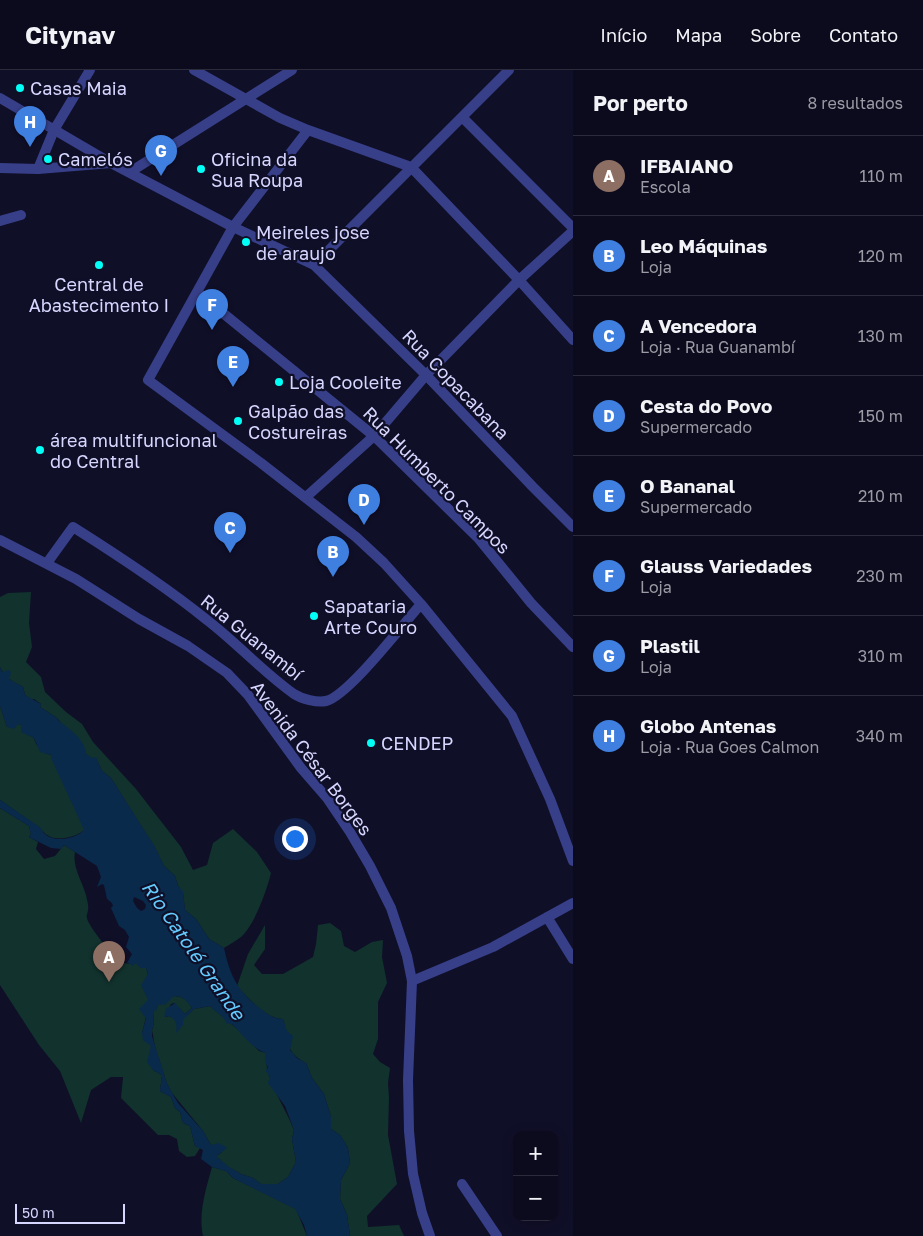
<!DOCTYPE html>
<html lang="pt">
<meta charset="utf-8">
<style>
body{margin:0;font-family:"Golos Text",sans-serif;background:#151427;color:#f1f3f6}
.controls{position:absolute;right:15px;bottom:15px;display:grid;overflow:hidden;border-radius:10px;box-shadow:0 2px 12px #0003}
.controls button{width:45px;height:45px;display:grid;place-items:center;padding:0;border:0;border-bottom:1px solid #2c2b3c;background:#0c0b1e;color:#f1f3f6;font:25px sans-serif}
.scale{position:absolute;left:15px;bottom:12px;width:110px;box-sizing:border-box;padding-left:5px;border:2px solid #d6d6ff;border-top:0;font-size:14px;line-height:18px;white-space:nowrap;color:#d6d6ff;-webkit-text-stroke:4px #100f28;paint-order:stroke}
.you{position:absolute;left:294px;top:768px;width:18px;height:18px;margin:-12px;border:4px solid #fff;border-radius:50%;background:#1a73e8;box-shadow:0 0 0 8px #1a73e833}
.badge{display:grid;place-items:center;width:32px;height:32px;border-radius:50%;background:#8c9099;color:#fff;font-size:16px;font-weight:700}
.pin{position:absolute;translate:-50% -41px;filter:drop-shadow(0 1px 2px #0008)}
.pin::after{content:'';position:absolute;top:26px;width:18px;height:15px;background:inherit;clip-path:polygon(0 0,100% 0,50% 100%)}
.list{margin:0;padding:0;list-style:none}
h2{display:flex;justify-content:space-between;align-items:center;height:65px;margin:0;padding:0 20px;font-size:21px}
h2 small{font-size:16px;font-weight:400;color:#9a9ba4}
.list li{display:grid;grid-template-columns:32px 1fr auto;gap:15px;align-items:center;box-sizing:border-box;height:80px;padding:0 20px;border-top:1px solid #2c2b3c}
.list b{display:block;font-size:19px;white-space:nowrap}
.list p{margin:0;font-size:16px;white-space:nowrap;color:#9a9ba4}
.list em{font-size:16px;font-style:normal;color:#9a9ba4}
.map{position:relative;flex:none;width:573px;height:1166px;overflow:hidden}
header{display:flex;align-items:center;gap:30px;box-sizing:border-box;height:70px;padding:0 25px;background:#0c0b1e;border-bottom:1px solid #2c2b3c}
header strong{font-size:24px}
nav{display:flex;gap:28px;margin-inline-start:auto;font-size:18px}
main{display:flex}
aside{flex:1;background:#0c0b1e}
.map>svg:first-child{display:block}
.green{fill:#11322d}
.water{fill:#0a2a4c;fill-rule:evenodd}
.lines{fill:none;stroke-linecap:round;stroke-linejoin:round}
.river{stroke:#0a2a4c;stroke-width:26}
.pedestrian{stroke:#373f89;stroke-width:10}
.minor{stroke:#373f89;stroke-width:10}
.tertiary{stroke:#373f89;stroke-width:10}
.poi-dot{fill:#02fff7;stroke:#100f28;stroke-width:2}
.labels{text-anchor:middle;dominant-baseline:central;stroke-width:4.5;stroke-linejoin:round;paint-order:stroke}
.poi-label{font-size:18px;fill:#d6d6ff;stroke:#100f28;text-anchor:start}
.street-label{font-size:18px;fill:#d6d6ff;stroke:#100f28}
.water-label{font-size:19px;font-style:italic;fill:#64cbff;stroke:#100f28}
</style>
<header>
<strong>Citynav</strong>
<nav><a>Início</a><a>Mapa</a><a>Sobre</a><a>Contato</a></nav>
</header>
<main>
<div class="map">
<svg width="573" height="1166" viewBox="0 0 573 1166">
<rect width="100%" height="100%" fill="#100f28"/>
<path class="green" d="M 31,522 L 29,553 L 32,577 L 26,592 L 41,607 L 45,622 L 66,642 L 82,654 L 93,672 L 136,719 L 181,777 L 193,800 L 207,795 L 213,773 L 233,759 L 257,782 L 271,803 C 267,820 254,856 241,867 C 236,871 230,874 224,878 L 209,869 L 196,849 L 185,840 L 183,823 L 178,816 L 175,806 L 164,796 L 155,778 L 111,708 L 102,701 L 96,688 L 92,689 L 86,684 L 57,648 L 40,637 L 41,634 L 34,629 L 30,629 L 25,625 L 23,617 C 13,612 4,607 0,597 L 0,527 L 8,523 Z
M 0,636 L 7,657 L 18,654 L 21,655 L 25,663 L 34,668 C 36,677 43,684 52,685 L 56,696 L 62,701 L 65,716 L 77,715 L 85,724 L 82,729 C 84,738 84,746 87,755 C 85,761 82,762 76,765 C 62,770 49,771 40,758 L 0,730 Z
M 0,738 L 29,756 L 31,764 L 29,767 L 38,772 L 36,779 L 44,789 L 55,786 L 64,775 L 75,782 C 72,796 82,811 86,825 C 87,830 89,836 88,840 C 88,843 86,844 87,848 C 87,854 115,890 121,892 C 126,894 131,894 136,892 L 146,898 C 153,916 147,945 142,963 L 151,975 L 153,1000 L 162,1005 L 160,1021 L 171,1027 L 175,1038 L 180,1042 L 183,1053 L 190,1056 L 195,1076 L 200,1078 L 195,1086 L 187,1087 L 179,1081 L 177,1069 L 169,1065 L 158,1065 L 121,1028 L 123,1007 L 111,1007 L 91,1020 L 81,1053 L 60,1001 L 39,975 L 0,915 Z
M 330,853 L 341,861 L 344,876 L 355,882 L 372,872 L 383,870 L 382,887 L 387,913 L 378,932 L 378,969 L 373,984 L 380,992 L 390,998 L 388,1013 L 389,1027 L 388,1065 L 397,1114 L 367,1146 L 368,1157 L 399,1155 L 404,1166 L 350,1166 L 347,1145 L 340,1129 L 341,1110 L 350,1093 L 348,1078 L 340,1065 L 331,1059 L 331,1047 L 324,1024 L 312,1008 L 306,993 C 283,981 290,971 283,949 C 266,949 248,928 237,916 L 248,884 L 265,855 L 265,879 L 254,895 L 262,904 L 283,904 L 313,887 L 316,874 L 318,855 Z
M 174,926 C 184,926 188,931 192,938 L 185,944 L 174,933 L 171,934 L 165,947 L 169,946 L 175,949 L 177,954 L 194,939 L 210,936 L 242,963 L 259,981 L 266,983 C 264,1009 285,1036 294,1060 L 292,1069 L 296,1092 L 288,1107 L 278,1114 L 261,1114 L 253,1108 L 241,1104 L 228,1097 L 218,1088 L 218,1085 L 222,1082 L 211,1075 L 203,1061 L 172,1023 L 167,1014 L 155,977 L 152,960 L 154,953 L 153,942 L 158,935 Z
M 212,1097 L 226,1101 L 233,1108 L 296,1139 L 307,1166 L 203,1166 C 198,1143 206,1119 212,1097 Z"/>
<path class="water" d="M 0,597 L 2,602 L 9,600 L 11,603 L 9,609 L 23,617 L 25,625 L 41,634 L 40,637 L 57,648 L 58,650 C 69,659 85,669 86,684 L 92,688 L 96,687 L 102,701 L 111,708 L 155,777 L 164,796 L 175,806 L 178,816 L 183,821 L 185,840 L 196,849 L 209,869 L 224,878 C 230,906 238,922 262,940 C 269,945 274,949 283,949 L 287,961 L 293,966 L 290,980 L 297,988 L 306,993 L 312,1008 L 324,1024 L 331,1047 L 331,1059 L 340,1065 L 348,1078 L 350,1093 L 341,1110 L 340,1129 L 347,1145 L 350,1166 L 307,1166 L 304,1155 L 295,1139 L 233,1108 L 226,1101 L 212,1097 L 201,1089 L 203,1080 L 195,1076 L 190,1056 L 183,1053 L 180,1042 L 175,1038 L 171,1027 L 160,1021 L 162,1005 L 153,1000 L 147,992 L 151,976 L 143,970 L 142,963 L 146,948 L 139,939 L 148,930 L 141,915 L 148,904 L 146,898 L 140,898 L 136,893 L 132,896 L 131,894 L 127,893 L 132,884 L 126,877 L 129,867 L 125,860 L 119,856 L 111,838 L 113,836 L 112,833 L 107,829 L 104,815 L 102,814 L 97,817 L 101,807 L 97,796 L 64,775 L 61,779 L 51,778 L 29,767 L 31,764 L 29,756 L 0,738 L 0,730 L 41,758 C 41,758 44,764 45,764 C 55,774 83,768 87,755 L 82,746 L 85,738 L 80,728 L 85,724 L 80,720 L 80,718 L 77,715 L 69,718 L 65,716 L 62,701 L 55,695 L 52,685 L 40,682 L 34,668 L 21,662 L 21,655 L 18,654 L 14,659 L 7,657 L 0,636 ZM 134,827 L 143,831 L 146,835 L 145,839 L 141,841 L 137,838 L 133,831 ZM 174,926 C 184,926 187,931 192,938 L 185,944 L 175,933 L 166,939 L 164,947 L 169,946 C 177,951 177,954 176,963 L 183,955 L 183,950 L 194,939 L 210,936 C 216,943 224,946 227,954 L 232,954 C 241,963 254,980 266,983 L 265,991 L 268,998 L 265,1000 L 270,1007 L 268,1013 L 285,1036 L 294,1060 L 292,1069 L 296,1092 L 288,1107 L 278,1114 L 261,1114 L 253,1108 L 241,1104 L 229,1097 L 218,1088 L 218,1085 L 227,1078 L 219,1073 L 211,1075 L 203,1061 L 178,1033 L 167,1014 L 152,966 L 152,960 L 154,953 L 153,942 L 157,939 L 158,935 L 166,934 Z"/>
<g class="lines">
<path class="river" d="M 64,685 L 98,759"/>
<path class="pedestrian" d="M 38,99 L 54,60"/>
<path class="minor" d="M 194,0 L 280,48 L 308,60 L 411,97 L 519,210 L 573,270
M 0,28 L 111,93 L 233,157 L 314,195 L 426,305 L 533,417 L 573,457
M 462,47 L 573,158
M 54,60 L 90,0
M 308,60 L 233,157 L 148,310 L 261,393 L 356,467 L 384,493 L 421,534 L 512,646 L 550,729 L 573,791
M 0,98 L 38,99 L 111,93
M 130,102 L 292,0
M 0,151 L 21,145
M 314,195 L 509,0
M 197,222 L 374,366 L 479,469 L 531,533 L 573,577
M 306,427 L 374,366 L 426,305 L 519,210 L 573,161
M 47,493 L 73,457 C 119,486 165,516 207,550 C 237,573 263,602 294,624 C 302,629 317,633 326,631 C 348,626 404,553 421,534
M 547,847 L 573,889
M 412,911 L 493,877 L 573,833
M 462,1114 L 497,1166"/>
<path class="tertiary" d="M 0,470 L 76,509 L 139,549 L 188,576 L 227,603 L 248,625 L 301,698 L 327,728 L 350,762 L 370,796 L 391,838 L 407,886 L 412,911 L 408,1010 L 409,1061 L 413,1104 L 422,1143 L 430,1166"/>
</g>
<g class="poi-dot">
<circle cx="20" cy="18" r="5"/>
<circle cx="48" cy="89" r="5"/>
<circle cx="201" cy="99" r="5"/>
<circle cx="246" cy="172" r="5"/>
<circle cx="99" cy="195" r="5"/>
<circle cx="279" cy="312" r="5"/>
<circle cx="238" cy="351" r="5"/>
<circle cx="40" cy="380" r="5"/>
<circle cx="314" cy="546" r="5"/>
<circle cx="371" cy="673" r="5"/>
</g>
<g class="labels">
<g class="poi-label">
<text x="30" y="18">Casas Maia</text>
<text x="58" y="89">Camelós</text>
<text x="211" y="89">Oficina da<tspan x="211" dy="21">Sua Roupa</tspan></text>
<text x="256" y="162">Meireles jose<tspan x="256" dy="21">de araujo</tspan></text>
<text x="99" y="214" text-anchor="middle">Central de<tspan x="99" dy="21">Abastecimento I</tspan></text>
<text x="289" y="312">Loja Cooleite</text>
<text x="248" y="341">Galpão das<tspan x="248" dy="21">Costureiras</tspan></text>
<text x="50" y="370">área multifuncional<tspan x="50" dy="21">do Central</tspan></text>
<text x="324" y="536">Sapataria<tspan x="324" dy="21">Arte Couro</tspan></text>
<text x="381" y="673">CENDEP</text>
</g>
<g class="street-label">
<text transform="translate(456 314) rotate(46)">Rua Copacabana</text>
<text transform="translate(437 410) rotate(45)">Rua Humberto Campos</text>
<text transform="translate(252 567) rotate(39)">Rua Guanambí</text>
<text transform="translate(312 688) rotate(53)">Avenida César Borges</text>
</g>
<g class="water-label">
<text transform="translate(194 880) rotate(55)">Rio Catolé Grande</text>
</g>
</g>
</svg>
<div class="controls">
<button>+</button>
<button>−</button>
</div>
<div class="scale">50 m</div>
<div class="you"></div>
<div class="pin badge" style="left:109px;top:912px;background:#8d6e63">A</div>
<div class="pin badge" style="left:333px;top:507px;background:#3f7fe0">B</div>
<div class="pin badge" style="left:230px;top:483px;background:#3f7fe0">C</div>
<div class="pin badge" style="left:364px;top:455px;background:#3f7fe0">D</div>
<div class="pin badge" style="left:233px;top:317px;background:#3f7fe0">E</div>
<div class="pin badge" style="left:212px;top:260px;background:#3f7fe0">F</div>
<div class="pin badge" style="left:161px;top:106px;background:#3f7fe0">G</div>
<div class="pin badge" style="left:30px;top:77px;background:#3f7fe0">H</div>
</div>
<aside>
<h2>Por perto<small>8 resultados</small></h2>
<ul class="list">
<li><span class="badge" style="background:#8d6e63">A</span><div><b>IFBAIANO</b><p>Escola</p></div><em>110 m</em></li>
<li><span class="badge" style="background:#3f7fe0">B</span><div><b>Leo Máquinas</b><p>Loja</p></div><em>120 m</em></li>
<li><span class="badge" style="background:#3f7fe0">C</span><div><b>A Vencedora</b><p>Loja · Rua Guanambí</p></div><em>130 m</em></li>
<li><span class="badge" style="background:#3f7fe0">D</span><div><b>Cesta do Povo</b><p>Supermercado</p></div><em>150 m</em></li>
<li><span class="badge" style="background:#3f7fe0">E</span><div><b>O Bananal</b><p>Supermercado</p></div><em>210 m</em></li>
<li><span class="badge" style="background:#3f7fe0">F</span><div><b>Glauss Variedades</b><p>Loja</p></div><em>230 m</em></li>
<li><span class="badge" style="background:#3f7fe0">G</span><div><b>Plastil</b><p>Loja</p></div><em>310 m</em></li>
<li><span class="badge" style="background:#3f7fe0">H</span><div><b>Globo Antenas</b><p>Loja · Rua Goes Calmon</p></div><em>340 m</em></li>
</ul>
</aside>
</main>
